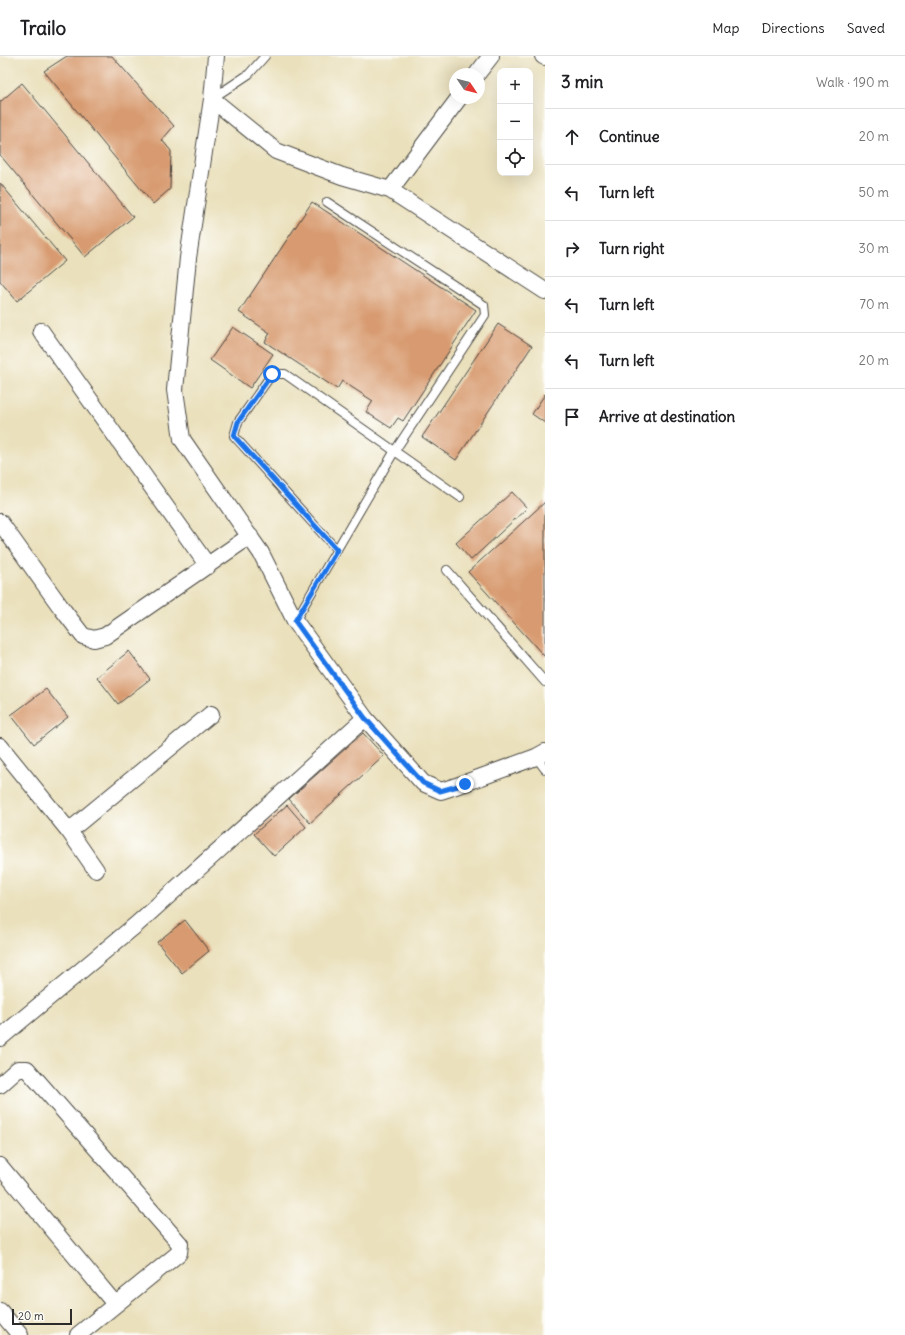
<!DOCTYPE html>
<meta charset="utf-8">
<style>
body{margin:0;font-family:Delius,sans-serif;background:#f2f2f2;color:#202124}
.controls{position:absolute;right:12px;top:12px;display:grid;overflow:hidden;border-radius:8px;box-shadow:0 4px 16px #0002}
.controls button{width:36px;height:36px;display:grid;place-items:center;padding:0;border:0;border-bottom:1px solid #e0e0e0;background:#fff;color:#202124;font:20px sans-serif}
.compass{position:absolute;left:449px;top:12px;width:36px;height:36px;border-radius:50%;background:#fff;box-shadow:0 4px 16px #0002;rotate:125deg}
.scale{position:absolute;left:12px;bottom:10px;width:60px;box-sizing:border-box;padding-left:4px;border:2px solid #2b2b2b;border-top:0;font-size:11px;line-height:14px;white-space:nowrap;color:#2b2b2b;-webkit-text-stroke:3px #fdfcf7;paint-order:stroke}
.stop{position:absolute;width:12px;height:12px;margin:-9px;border:3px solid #1a73e8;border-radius:50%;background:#fff}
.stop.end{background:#1a73e8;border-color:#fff;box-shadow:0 1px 4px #0008}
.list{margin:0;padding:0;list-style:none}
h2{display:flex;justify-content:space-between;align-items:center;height:52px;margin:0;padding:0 16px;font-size:17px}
h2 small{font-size:13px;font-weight:400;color:#757577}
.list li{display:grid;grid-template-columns:26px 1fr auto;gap:12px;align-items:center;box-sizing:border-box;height:56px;padding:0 16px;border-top:1px solid #e0e0e0}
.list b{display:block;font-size:15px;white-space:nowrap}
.list em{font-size:13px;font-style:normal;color:#757577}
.icon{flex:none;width:22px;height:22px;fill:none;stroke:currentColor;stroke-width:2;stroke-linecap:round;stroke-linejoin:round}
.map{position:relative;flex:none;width:545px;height:1279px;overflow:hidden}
header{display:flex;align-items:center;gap:24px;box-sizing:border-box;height:56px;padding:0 20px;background:#fff;border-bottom:1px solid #e0e0e0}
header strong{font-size:19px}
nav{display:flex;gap:22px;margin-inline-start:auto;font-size:14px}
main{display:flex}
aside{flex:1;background:#fff}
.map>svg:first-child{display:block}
.building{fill:#d89b71}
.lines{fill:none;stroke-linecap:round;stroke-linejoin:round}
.service-casing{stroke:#484641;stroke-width:10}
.minor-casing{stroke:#484641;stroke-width:18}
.service{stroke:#fff;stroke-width:8}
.minor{stroke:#fff;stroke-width:16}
.route{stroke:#1a73e8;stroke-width:5}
</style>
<header>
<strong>Trailo</strong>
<nav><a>Map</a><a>Directions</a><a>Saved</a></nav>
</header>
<main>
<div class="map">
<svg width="545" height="1279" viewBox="0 0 545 1279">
<rect width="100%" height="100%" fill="#fdfcf7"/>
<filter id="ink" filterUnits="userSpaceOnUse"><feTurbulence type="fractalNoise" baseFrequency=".025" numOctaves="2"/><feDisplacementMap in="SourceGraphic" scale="8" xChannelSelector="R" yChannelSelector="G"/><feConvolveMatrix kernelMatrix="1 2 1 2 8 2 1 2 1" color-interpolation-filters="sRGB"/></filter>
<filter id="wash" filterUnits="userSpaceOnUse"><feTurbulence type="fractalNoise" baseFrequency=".012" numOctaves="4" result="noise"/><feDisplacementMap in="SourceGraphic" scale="16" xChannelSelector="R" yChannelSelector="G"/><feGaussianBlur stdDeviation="0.9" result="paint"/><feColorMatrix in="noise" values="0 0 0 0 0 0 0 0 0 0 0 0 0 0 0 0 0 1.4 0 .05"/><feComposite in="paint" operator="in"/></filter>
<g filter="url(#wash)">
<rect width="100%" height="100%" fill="#eae0bc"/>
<g id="blocks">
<path class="building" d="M 67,0 L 112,0 L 174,70 L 162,84 L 171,95 L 170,133 L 153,148 L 44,15 Z
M 22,27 L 133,161 L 85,201 L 0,99 L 0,46 Z
M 0,127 L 65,205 L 17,245 L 0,225 Z
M 312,146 L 476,254 L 403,365 L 398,362 L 391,372 L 366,356 L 373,345 L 342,325 L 337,333 L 265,286 L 270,277 L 239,256 Z
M 498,268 L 532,290 L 456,404 L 422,381 Z
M 233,271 L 273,298 L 250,332 L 210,304 Z
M 545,338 L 545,367 L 532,358 Z
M 512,436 L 527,452 L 471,504 L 456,487 Z
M 545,446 L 545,601 L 468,516 Z
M 129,595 L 150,623 L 118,648 L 97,621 Z
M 46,633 L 68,661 L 34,688 L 11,659 Z
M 363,677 L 384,700 L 310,767 L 289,743 Z
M 287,749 L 306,771 L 274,800 L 254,778 Z
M 185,864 L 209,895 L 182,917 L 157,886 Z"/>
</g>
</g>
<g filter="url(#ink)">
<use href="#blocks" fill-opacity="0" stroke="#484641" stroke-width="1"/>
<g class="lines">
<defs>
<path id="service" d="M 213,42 L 249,18 L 265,0
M 337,494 L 234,380 L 238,366 L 272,318 L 285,318 L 460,441
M 447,514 L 545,626
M 295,565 L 394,396 L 485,259 L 484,249 L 327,146
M 536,701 L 545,713"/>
<path id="minor" d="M 216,0 L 212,43 L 188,202 L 175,334 L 182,383 L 261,497 L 295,565 L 365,662 L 423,727 L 441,735 L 465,727 L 536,701 L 545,696
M 543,0 L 545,1
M 477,18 L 491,0
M 212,43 L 276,95 L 342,120 L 390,134 L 545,235
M 390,134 L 459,42
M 41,275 L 208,510
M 0,466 L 60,550 L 83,580 L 94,583 L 105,580 L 250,480
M 0,690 L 69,775 L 96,814
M 69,775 L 211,658
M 0,982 L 137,868 L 365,662
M 0,1029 L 18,1013 L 27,1013 L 180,1188 L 179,1197 L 78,1279
M 0,1110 L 115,1248
M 0,1255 L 20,1279"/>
</defs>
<use href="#service" class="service-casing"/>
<use href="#minor" class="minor-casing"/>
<use href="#service" class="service"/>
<use href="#minor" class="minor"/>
</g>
</g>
<g class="lines" filter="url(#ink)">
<path class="route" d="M 272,318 L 238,366 L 234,380 L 337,494 L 295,565 L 365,662 L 423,727 L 440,735 L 465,728"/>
</g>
</svg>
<div class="controls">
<button>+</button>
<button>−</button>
<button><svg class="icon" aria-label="locate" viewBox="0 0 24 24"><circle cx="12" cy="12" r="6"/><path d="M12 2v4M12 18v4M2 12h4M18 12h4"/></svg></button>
</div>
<svg class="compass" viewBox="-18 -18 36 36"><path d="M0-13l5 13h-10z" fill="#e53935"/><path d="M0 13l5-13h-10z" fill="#757577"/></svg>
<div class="scale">20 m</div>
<div class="stop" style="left:272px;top:318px"></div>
<div class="stop end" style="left:465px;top:728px"></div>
</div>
<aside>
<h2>3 min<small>Walk · 190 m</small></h2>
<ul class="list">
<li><svg class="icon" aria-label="ahead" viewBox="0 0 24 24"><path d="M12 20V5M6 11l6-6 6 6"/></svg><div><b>Continue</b></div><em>20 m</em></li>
<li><svg class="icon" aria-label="left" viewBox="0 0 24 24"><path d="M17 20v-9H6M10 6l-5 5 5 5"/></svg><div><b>Turn left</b></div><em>50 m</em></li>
<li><svg class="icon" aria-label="right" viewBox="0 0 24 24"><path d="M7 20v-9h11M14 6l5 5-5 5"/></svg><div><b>Turn right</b></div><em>30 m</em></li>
<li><svg class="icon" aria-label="left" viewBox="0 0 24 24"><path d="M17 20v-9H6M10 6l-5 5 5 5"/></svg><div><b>Turn left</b></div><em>70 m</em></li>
<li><svg class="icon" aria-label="left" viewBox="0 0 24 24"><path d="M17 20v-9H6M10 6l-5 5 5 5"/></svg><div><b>Turn left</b></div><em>20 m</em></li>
<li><svg class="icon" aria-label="arrive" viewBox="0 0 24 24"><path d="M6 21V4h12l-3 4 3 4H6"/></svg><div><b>Arrive at destination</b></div></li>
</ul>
</aside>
</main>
